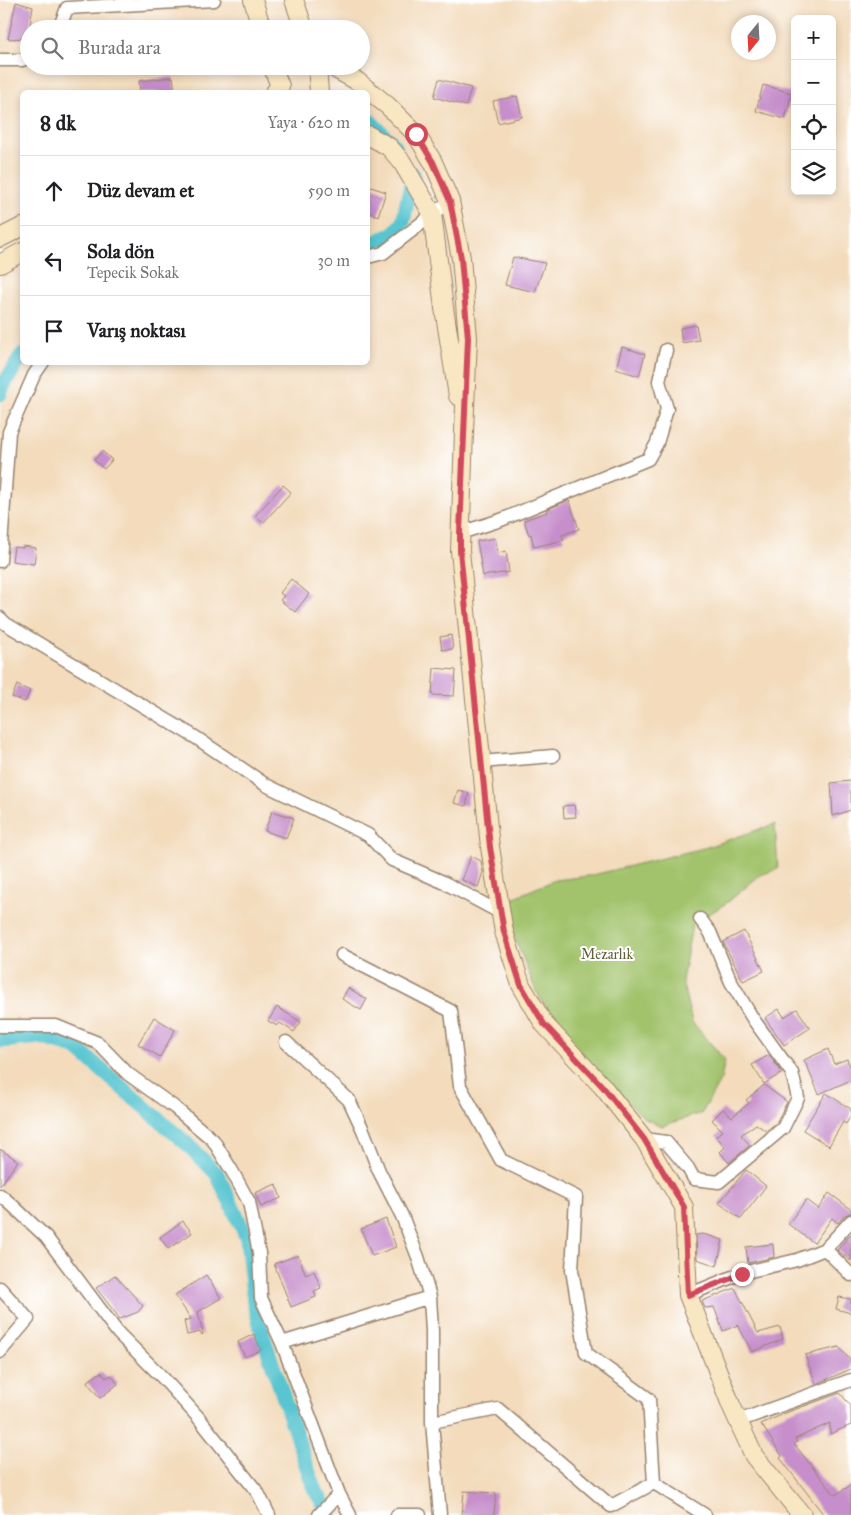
<!DOCTYPE html>
<html lang="tr">
<meta charset="utf-8">
<style>
body{margin:0;font-family:"IM FELL Great Primer",serif;background:#f6f6f6;color:#202124}
.controls{position:absolute;right:15px;top:15px;display:grid;overflow:hidden;border-radius:8px;box-shadow:0 2px 8px #0003}
.controls button{width:45px;height:45px;display:grid;place-items:center;padding:0;border:0;border-bottom:1px solid #e0e0e0;background:#fff;color:#202124;font:25px sans-serif}
.compass{position:absolute;left:731px;top:15px;width:45px;height:45px;border-radius:50%;background:#fff;box-shadow:0 2px 8px #0003;rotate:198deg}
.stop{position:absolute;width:15px;height:15px;margin:-11px;border:4px solid #d1495b;border-radius:50%;background:#fff}
.stop.end{background:#d1495b;border-color:#fff;box-shadow:0 1px 5px #0008}
.list{margin:0;padding:0;list-style:none}
h2{display:flex;justify-content:space-between;align-items:center;height:65px;margin:0;padding:0 20px;font-size:21px}
h2 small{font-size:16px;font-weight:400;color:#757577}
.list li{display:grid;grid-template-columns:32px 1fr auto;gap:15px;align-items:center;box-sizing:border-box;height:70px;padding:0 20px;border-top:1px solid #e0e0e0}
.list b{display:block;font-size:19px;white-space:nowrap}
.list p{margin:0;font-size:16px;white-space:nowrap;color:#757577}
.list em{font-size:16px;font-style:normal;color:#757577}
.icon{flex:none;width:28px;height:28px;fill:none;stroke:currentColor;stroke-width:2;stroke-linecap:round;stroke-linejoin:round}
.map{position:relative;flex:none;width:851px;height:1515px;overflow:hidden}
.search{position:absolute;background:#fff;box-shadow:0 2px 8px #0003;left:20px;top:20px;width:350px;height:55px;display:flex;align-items:center;gap:12px;box-sizing:border-box;padding:0 18px;border-radius:28px;color:#757577;font-size:19px}
.panel{position:absolute;background:#fff;box-shadow:0 2px 8px #0003;left:20px;top:90px;width:350px;height:275px;border-radius:8px}
.map>svg:first-child{display:block}
.green{fill:#a2c36c;stroke:#6e7645}
.lines{fill:none;stroke-linecap:round;stroke-linejoin:round}
.canal{stroke:#58c5d0;stroke-width:15}
.building{fill:#c68ecb}
.minor-casing{stroke:#97826d;stroke-width:15}
.secondary-casing{stroke:#97826d;stroke-width:20}
.minor{stroke:#fff;stroke-width:12}
.secondary{stroke:#f9e7c3;stroke-width:18}
.route{stroke:#d1495b;stroke-width:6}
.labels{text-anchor:middle;dominant-baseline:central;stroke-width:4;stroke-linejoin:round;paint-order:stroke}
.park-label{font-size:14px;fill:#5f6039;stroke:#fff}
</style>
<div class="map">
<svg width="851" height="1515" viewBox="0 0 851 1515">
<rect width="100%" height="100%" fill="#fff"/>
<filter id="ink" filterUnits="userSpaceOnUse"><feTurbulence type="fractalNoise" baseFrequency=".02" numOctaves="2"/><feDisplacementMap in="SourceGraphic" scale="10" xChannelSelector="R" yChannelSelector="G"/><feConvolveMatrix kernelMatrix="1 2 1 2 8 2 1 2 1" color-interpolation-filters="sRGB"/></filter>
<filter id="wash" filterUnits="userSpaceOnUse"><feTurbulence type="fractalNoise" baseFrequency=".0096" numOctaves="4" result="noise"/><feDisplacementMap in="SourceGraphic" scale="20" xChannelSelector="R" yChannelSelector="G"/><feGaussianBlur stdDeviation="1.12" result="paint"/><feColorMatrix in="noise" values="0 0 0 0 0 0 0 0 0 0 0 0 0 0 0 0 0 1.4 0 .05"/><feComposite in="paint" operator="in"/></filter>
<g filter="url(#wash)">
<rect width="100%" height="100%" fill="#f3dbbc"/>
<path class="green" d="M 775,824 L 778,869 L 760,875 L 728,902 L 692,925 L 682,981 L 692,1022 L 725,1060 L 721,1079 L 702,1113 L 662,1126 L 645,1119 L 568,1043 L 536,991 L 512,931 L 510,910 L 515,897 L 555,880 L 589,876 L 704,848 Z"/>
<g class="lines">
<path class="canal" d="M 368,119 L 395,146
M 368,245 L 393,234 L 403,222 L 413,174
M 0,394 L 3,386 L 22,355
M 0,1041 L 40,1037 L 75,1047 L 186,1143 L 217,1174 L 247,1238 L 254,1303 L 266,1345 L 314,1488 L 330,1515"/>
</g>
<g id="blocks">
<path class="building" d="M 16,2 L 33,7 L 28,38 L 8,39 Z
M 173,77 L 175,92 L 140,92 L 139,81 Z
M 439,79 L 471,88 L 466,106 L 434,97 Z
M 763,85 L 792,93 L 785,119 L 756,111 Z
M 517,96 L 522,117 L 498,123 L 493,101 Z
M 368,186 L 386,192 L 378,216 L 368,212 Z
M 513,257 L 545,263 L 535,292 L 505,285 Z
M 696,325 L 699,340 L 682,343 L 680,328 Z
M 622,347 L 645,354 L 639,376 L 616,369 Z
M 102,451 L 112,460 L 104,469 L 94,460 Z
M 283,485 L 291,492 L 263,523 L 255,516 Z
M 569,500 L 579,529 L 562,535 L 564,540 L 534,547 L 531,534 L 529,535 L 524,520 L 547,512 L 546,510 Z
M 495,538 L 498,553 L 506,551 L 509,572 L 483,576 L 477,541 Z
M 23,546 L 36,548 L 34,564 L 12,561 L 14,547 L 23,548 Z
M 291,579 L 309,594 L 295,612 L 280,600 L 284,596 L 280,593 Z
M 451,635 L 453,649 L 442,650 L 440,637 Z
M 434,668 L 456,670 L 454,696 L 432,695 Z
M 17,685 L 30,691 L 25,702 L 12,697 Z
M 851,781 L 851,810 L 833,816 L 831,783 Z
M 458,790 L 469,793 L 466,806 L 454,803 Z
M 574,805 L 576,817 L 564,818 L 563,806 Z
M 272,811 L 294,818 L 286,838 L 265,831 Z
M 471,856 L 481,861 L 483,872 L 478,887 L 462,880 Z
M 744,931 L 764,971 L 743,981 L 723,942 Z
M 348,988 L 367,999 L 361,1010 L 342,999 Z
M 277,1007 L 301,1022 L 294,1032 L 280,1023 L 277,1026 L 268,1021 Z
M 779,1009 L 784,1017 L 797,1009 L 810,1028 L 784,1045 L 765,1018 Z
M 154,1017 L 175,1030 L 160,1057 L 138,1044 Z
M 828,1049 L 834,1064 L 847,1059 L 851,1068 L 851,1080 L 819,1094 L 804,1060 Z
M 769,1055 L 782,1073 L 764,1084 L 752,1065 Z
M 764,1085 L 787,1102 L 776,1123 L 766,1131 L 756,1124 L 741,1135 L 750,1145 L 729,1163 L 720,1152 L 725,1147 L 716,1136 L 723,1131 L 712,1120 L 723,1109 L 732,1117 L 749,1103 L 746,1100 Z
M 826,1093 L 851,1109 L 851,1115 L 846,1124 L 843,1122 L 829,1146 L 803,1130 Z
M 0,1149 L 18,1161 L 0,1186 Z
M 746,1170 L 766,1186 L 741,1219 L 719,1203 Z
M 276,1184 L 281,1198 L 261,1207 L 255,1193 Z
M 829,1193 L 851,1209 L 851,1213 L 845,1215 L 838,1223 L 832,1218 L 814,1243 L 788,1224 L 806,1200 L 818,1209 Z
M 386,1219 L 396,1247 L 372,1256 L 361,1229 Z
M 183,1221 L 192,1233 L 168,1249 L 160,1237 Z
M 703,1234 L 723,1240 L 717,1266 L 697,1259 L 696,1235 Z
M 851,1234 L 851,1261 L 837,1250 Z
M 773,1244 L 774,1257 L 748,1263 L 746,1247 Z
M 298,1255 L 306,1275 L 314,1271 L 321,1288 L 314,1291 L 316,1297 L 291,1307 L 274,1264 Z
M 115,1275 L 143,1306 L 138,1312 L 120,1319 L 96,1288 Z
M 206,1275 L 221,1298 L 198,1312 L 203,1334 L 202,1335 L 200,1332 L 187,1335 L 184,1321 L 191,1319 L 175,1295 Z
M 735,1288 L 758,1333 L 780,1327 L 783,1339 L 752,1352 L 738,1325 L 723,1331 L 714,1307 L 705,1308 L 702,1301 Z
M 839,1297 L 851,1299 L 851,1313 L 836,1309 Z
M 254,1334 L 261,1350 L 245,1357 L 238,1342 Z
M 839,1347 L 851,1361 L 851,1369 L 816,1384 L 805,1355 Z
M 101,1372 L 106,1378 L 111,1375 L 118,1384 L 100,1398 L 87,1382 Z
M 840,1393 L 851,1406 L 851,1425 L 830,1434 L 830,1423 L 795,1439 L 797,1442 L 794,1444 L 835,1495 L 851,1485 L 851,1515 L 824,1515 L 780,1458 L 782,1456 L 761,1424 L 788,1412 Z
M 464,1491 L 496,1493 L 494,1515 L 462,1515 Z"/>
</g>
</g>
<g filter="url(#ink)">
<use href="#blocks" fill-opacity="0" stroke="#97826d" stroke-width="1"/>
<g class="lines">
<defs>
<path id="minor" d="M 59,29 L 67,8 L 214,0
M 0,60 L 22,60 L 29,57
M 368,257 L 383,253 L 450,201
M 460,533 L 501,520 L 648,459 L 657,443 L 667,409 L 659,381 L 666,350
M 0,561 L 9,432 L 34,375 L 43,362
M 0,618 L 6,624 L 195,737 L 266,785 L 368,835 L 392,860 L 443,882 L 501,913
M 481,762 L 553,756
M 342,955 L 451,1011 L 460,1086 L 501,1160 L 576,1197 L 572,1270 L 586,1353 L 649,1399 L 654,1483
M 0,1026 L 56,1026 L 98,1043 L 128,1074 L 174,1107 L 213,1140 L 232,1171 L 249,1202 L 259,1253 L 261,1298 L 282,1343 L 339,1494 L 350,1515
M 286,1042 L 349,1100 L 363,1130 L 379,1171 L 402,1216 L 418,1257 L 430,1297 L 432,1331 L 432,1422 L 440,1515
M 644,1139 L 666,1142 L 688,1168 L 694,1179 L 719,1182 L 783,1128 L 798,1098 L 792,1073 L 753,1019 L 731,982 L 710,932 L 700,919
M 0,1195 L 12,1205 L 46,1237 L 118,1333 L 163,1378 L 198,1417 L 258,1493 L 269,1515
M 825,1249 L 851,1275
M 0,1288 L 28,1319 L 0,1352
M 688,1295 L 742,1273 L 797,1260 L 825,1249 L 851,1221
M 282,1343 L 430,1297
M 738,1421 L 851,1380
M 432,1422 L 498,1409 L 611,1506 L 654,1483 L 705,1515
M 319,1515 L 339,1494
M 397,1515 L 420,1515"/>
<path id="secondary" d="M 253,0 L 262,29
M 294,0 L 304,29
M 272,66 L 280,86 L 275,92
M 317,66 L 319,92
M 330,66 L 357,81 L 388,106 L 416,134 L 433,162 L 450,201 L 461,258 L 468,338 L 464,431 L 460,551 L 490,847 L 504,932 L 521,985 L 544,1024 L 603,1087 L 644,1139 L 684,1207 L 688,1295 L 731,1405 L 754,1456 L 802,1515
M 368,135 L 389,147 L 402,162 L 432,213 L 444,308 L 458,396
M 0,238 L 22,227
M 0,264 L 22,252"/>
</defs>
<use href="#minor" class="minor-casing"/>
<use href="#secondary" class="secondary-casing"/>
<use href="#minor" class="minor"/>
<use href="#secondary" class="secondary"/>
</g>
</g>
<g class="lines" filter="url(#ink)">
<path class="route" d="M 416,134 L 433,162 L 450,201 L 461,258 L 468,338 L 460,533 L 460,551 L 490,847 L 504,932 L 521,985 L 544,1024 L 603,1087 L 644,1139 L 684,1207 L 688,1295 L 742,1274"/>
</g>
<g class="labels">
<g class="park-label">
<text x="607" y="954">Mezarlık</text>
</g>
</g>
</svg>
<div class="controls">
<button>+</button>
<button>−</button>
<button><svg class="icon" aria-label="locate" viewBox="0 0 24 24"><circle cx="12" cy="12" r="6"/><path d="M12 2v4M12 18v4M2 12h4M18 12h4"/></svg></button>
<button><svg class="icon" aria-label="layers" viewBox="0 0 24 24"><path d="M12 4l9 5-9 5-9-5zM3 14l9 5 9-5"/></svg></button>
</div>
<svg class="compass" viewBox="-18 -18 36 36"><path d="M0-13l5 13h-10z" fill="#e53935"/><path d="M0 13l5-13h-10z" fill="#757577"/></svg>
<div class="stop" style="left:416px;top:134px"></div>
<div class="stop end" style="left:742px;top:1274px"></div>
<div class="search"><svg class="icon" aria-label="search" viewBox="0 0 24 24"><circle cx="10" cy="10" r="6"/><path d="M15 15l6 6"/></svg>Burada ara</div>
<section class="panel">
<h2>8 dk<small>Yaya · 620 m</small></h2>
<ul class="list">
<li><svg class="icon" aria-label="ahead" viewBox="0 0 24 24"><path d="M12 20V5M6 11l6-6 6 6"/></svg><div><b>Düz devam et</b></div><em>590 m</em></li>
<li><svg class="icon" aria-label="left" viewBox="0 0 24 24"><path d="M17 20v-9H6M10 6l-5 5 5 5"/></svg><div><b>Sola dön</b><p>Tepecik Sokak</p></div><em>30 m</em></li>
<li><svg class="icon" aria-label="arrive" viewBox="0 0 24 24"><path d="M6 21V4h12l-3 4 3 4H6"/></svg><div><b>Varış noktası</b></div></li>
</ul>
</section>
</div>
